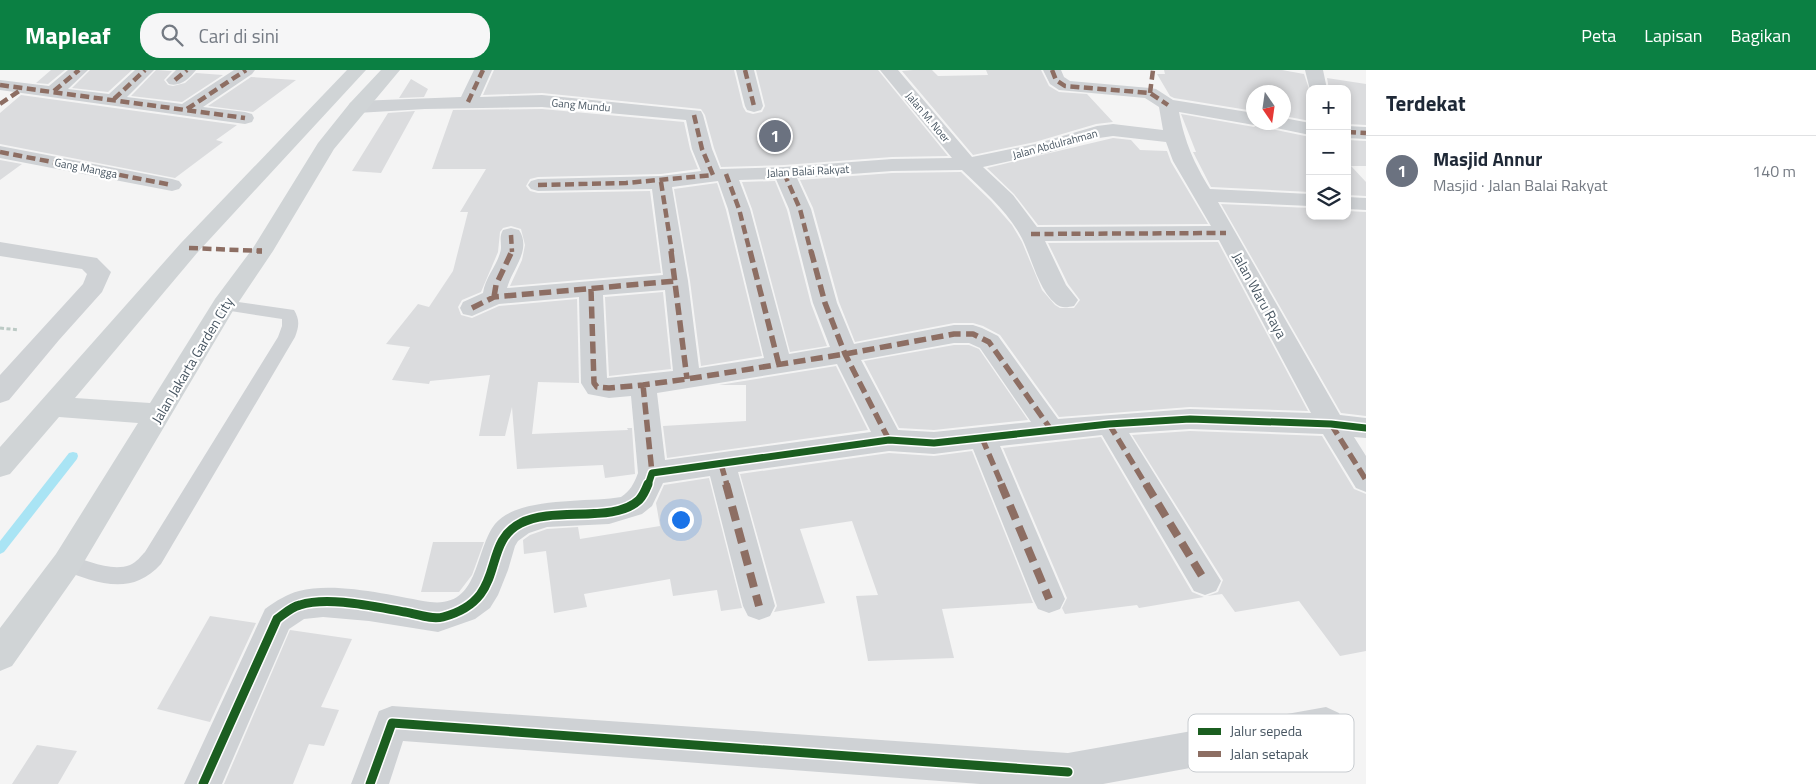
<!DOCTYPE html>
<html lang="id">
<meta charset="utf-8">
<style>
body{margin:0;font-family:"Titillium Web",sans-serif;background:#f6f6f7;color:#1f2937}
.controls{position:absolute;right:15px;top:15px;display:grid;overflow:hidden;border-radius:10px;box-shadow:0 2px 8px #0003}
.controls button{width:45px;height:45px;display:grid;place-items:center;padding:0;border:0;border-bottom:1px solid #e0e1e3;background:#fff;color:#1f2937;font:25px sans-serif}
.compass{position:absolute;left:1246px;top:15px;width:45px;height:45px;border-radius:50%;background:#fff;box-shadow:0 2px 8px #0003;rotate:167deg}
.you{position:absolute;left:680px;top:449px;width:18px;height:18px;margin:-12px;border:4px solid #fff;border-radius:50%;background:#1a73e8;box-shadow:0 0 0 8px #1a73e833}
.badge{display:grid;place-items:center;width:32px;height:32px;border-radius:50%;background:#0b8043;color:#fff;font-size:16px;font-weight:700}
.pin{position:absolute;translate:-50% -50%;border:2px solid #fff;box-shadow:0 1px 5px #0006}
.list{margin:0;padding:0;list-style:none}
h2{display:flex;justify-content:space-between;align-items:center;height:65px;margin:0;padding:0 20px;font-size:21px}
h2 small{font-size:16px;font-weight:400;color:#747a83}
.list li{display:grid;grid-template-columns:32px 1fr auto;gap:15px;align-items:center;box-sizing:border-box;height:70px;padding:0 20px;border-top:1px solid #e0e1e3}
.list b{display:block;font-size:19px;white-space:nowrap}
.list p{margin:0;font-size:16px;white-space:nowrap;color:#747a83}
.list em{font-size:16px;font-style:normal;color:#747a83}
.icon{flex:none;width:28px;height:28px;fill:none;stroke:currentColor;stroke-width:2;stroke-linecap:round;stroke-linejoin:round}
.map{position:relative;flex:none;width:1366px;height:714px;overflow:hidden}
header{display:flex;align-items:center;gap:30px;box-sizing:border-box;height:70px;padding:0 25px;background:#0b8043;color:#fff}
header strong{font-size:24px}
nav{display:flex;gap:28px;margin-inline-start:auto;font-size:18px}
.search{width:350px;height:45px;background:#f6f6f7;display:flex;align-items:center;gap:12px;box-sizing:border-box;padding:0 18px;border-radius:20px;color:#747a83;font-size:19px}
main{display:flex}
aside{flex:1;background:#fff}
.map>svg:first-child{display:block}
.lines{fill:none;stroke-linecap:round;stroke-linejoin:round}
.stream{fill:#a9e4f4;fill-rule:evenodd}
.building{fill:#dbdcde}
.path{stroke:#bccac5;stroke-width:3;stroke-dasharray:4 2.5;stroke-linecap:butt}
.lane{fill:#cfd2d5;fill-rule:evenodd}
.street{fill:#cfd2d5;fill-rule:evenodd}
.secondary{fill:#d0d4d6;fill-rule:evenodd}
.quiet-far2{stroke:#8d6e63;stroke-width:4.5;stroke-dasharray:9 4.5;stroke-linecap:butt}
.quiet-far1{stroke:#8d6e63;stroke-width:5.5;stroke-dasharray:12 5.5;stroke-linecap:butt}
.quiet{stroke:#8d6e63;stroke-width:8;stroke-dasharray:15 8;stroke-linecap:butt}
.cycleway-far1-casing{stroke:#fff;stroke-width:10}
.cycleway-casing{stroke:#fff;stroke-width:12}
.cycleway-far1{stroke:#1b5e20;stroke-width:7}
.cycleway{stroke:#1b5e20;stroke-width:9}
.labels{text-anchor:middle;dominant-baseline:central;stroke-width:4.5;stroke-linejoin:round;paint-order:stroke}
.far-street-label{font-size:11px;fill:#485662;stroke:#fff}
.street-label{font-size:14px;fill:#485662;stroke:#fff}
.key{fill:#fff;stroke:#c8ccd0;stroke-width:1}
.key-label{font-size:14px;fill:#485662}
</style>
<header>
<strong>Mapleaf</strong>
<div class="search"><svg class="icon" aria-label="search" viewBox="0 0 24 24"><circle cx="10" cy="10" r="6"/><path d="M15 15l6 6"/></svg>Cari di sini</div>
<nav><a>Peta</a><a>Lapisan</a><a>Bagikan</a></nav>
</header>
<main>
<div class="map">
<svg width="1366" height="714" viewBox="0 0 1366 714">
<rect width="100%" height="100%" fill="#f4f4f4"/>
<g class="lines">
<path class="stream" d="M 73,382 L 77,383 L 78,386 L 77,389 L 4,482 L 0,484 L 0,471 L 69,383 Z"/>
</g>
<path class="building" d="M 51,0 L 65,0 L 48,14 L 36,13 Z
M 90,0 L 132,0 L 108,22 L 72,18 Z
M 156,0 L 172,1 L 164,10 L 168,15 L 173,16 L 185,13 L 196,3 L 223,5 L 182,32 L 131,26 Z
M 494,0 L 734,0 L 743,37 L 746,42 L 753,44 L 762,42 L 765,36 L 756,0 L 878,0 L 948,86 L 892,87 L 784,95 L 721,97 L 714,78 L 705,45 L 701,39 L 542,23 L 483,25 Z
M 913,0 L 932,0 L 938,6 L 988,5 L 986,0 L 1041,0 L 1049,16 L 1059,22 L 1087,24 L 1113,52 L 1096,54 L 1035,72 L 973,85 L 902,1 Z
M 1164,0 L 1282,0 L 1304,4 L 1310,22 L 1310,51 L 1284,46 L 1284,22 L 1254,22 L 1254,41 L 1174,28 L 1170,26 L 1157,4 L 1165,4 Z
M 251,7 L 296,10 L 253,42 L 208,36 Z
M 1327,8 L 1366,14 L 1366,55 L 1347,54 L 1347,19 L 1329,19 Z
M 411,9 L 428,19 L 424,27 L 399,28 Z
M 21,25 L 237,55 L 216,70 L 223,72 L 175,108 L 0,74 L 0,43 Z
M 542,39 L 684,52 L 690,79 L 698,99 L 661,104 L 538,107 L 530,109 L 526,116 L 530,121 L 538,123 L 650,121 L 661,203 L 510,216 L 522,190 L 525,175 L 521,159 L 511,156 L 503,158 L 500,162 L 498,182 L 481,222 L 462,230 L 458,237 L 461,245 L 472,248 L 499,236 L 577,229 L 579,313 L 538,312 L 532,364 L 628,360 L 627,358 L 632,358 L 635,404 L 605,408 L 603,395 L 517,399 L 512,337 L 505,366 L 479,366 L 490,305 L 430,311 L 429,314 L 392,310 L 410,277 L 386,274 L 418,234 L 429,237 L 453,201 L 468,142 L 460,142 L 486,99 L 432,99 L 453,40 Z
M 415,41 L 381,103 L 352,101 L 388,43 Z
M 1181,44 L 1254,57 L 1263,52 L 1267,58 L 1310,67 L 1310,122 L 1211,117 L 1193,82 L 1196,82 Z
M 1113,68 L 1131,70 L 1140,80 L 1167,81 L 1171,92 L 1208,154 L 1038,155 L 1014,124 L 987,98 Z
M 1347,70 L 1366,71 L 1366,96 L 1351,96 L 1366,112 L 1366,126 L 1347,125 Z
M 0,90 L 22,94 L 0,110 Z
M 961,102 L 991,131 L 1012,155 L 1022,172 L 1042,220 L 1055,235 L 1060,238 L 1074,238 L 1080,230 L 1068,214 L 1048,173 L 1218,172 L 1308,341 L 1190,337 L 1059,347 L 1000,265 L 983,256 L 973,253 L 954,253 L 855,272 L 839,232 L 813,138 L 800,110 L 892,103 Z
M 775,111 L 787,140 L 811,234 L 827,276 L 790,282 L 752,139 L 742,112 Z
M 717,113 L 726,140 L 762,286 L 701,296 L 690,211 L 674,119 Z
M 1221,134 L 1310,138 L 1310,146 L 1347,146 L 1347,141 L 1366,142 L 1366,346 L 1341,343 Z
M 663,222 L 671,299 L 609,306 L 605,227 Z
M 954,275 L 969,275 L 979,279 L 1028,350 L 934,360 L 899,358 L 864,291 Z
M 836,296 L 868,360 L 667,388 L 663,356 L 746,351 L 746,315 L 719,315 Z
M 1190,361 L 1322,366 L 1354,419 L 1366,424 L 1366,581 L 1340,586 L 1299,531 L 1235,542 L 1222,524 L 1207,526 L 1218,522 L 1223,510 L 1132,365 Z
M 1101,367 L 1192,522 L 1204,527 L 1139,538 L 1137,535 L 1065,544 L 1062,538 L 1067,528 L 1003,378 Z
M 972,381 L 1033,533 L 942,539 L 954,588 L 868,591 L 856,526 L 878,525 L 852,451 L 800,459 L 825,533 L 774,542 L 777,536 L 740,404 L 889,383 L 934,386 Z
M 709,408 L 742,538 L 721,541 L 717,520 L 673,526 L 670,509 L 584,524 L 587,537 L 554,543 L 546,481 L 524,484 L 523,470 L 530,465 L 547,459 L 578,457 L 580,469 L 660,456 L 656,433 L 664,415 Z
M 433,472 L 484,472 L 472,505 L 459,522 L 421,522 Z
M 210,546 L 256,553 L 210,652 L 157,639 Z
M 290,560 L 352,569 L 321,637 L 339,640 L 324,676 L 309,674 L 293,714 L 224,714 Z
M 37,675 L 77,681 L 58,714 L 12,714 Z"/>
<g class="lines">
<path class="path" d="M 0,258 L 19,260"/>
<path class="lane" d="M 224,230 L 294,240 C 300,250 299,256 295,267 L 161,494 C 130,528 96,512 59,499 L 56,493 L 59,487 L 67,484 C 85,490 111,502 130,495 C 137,492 141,486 145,482 L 278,267 L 282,256 L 282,249 L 218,239 L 216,235 L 218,231 Z"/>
<path class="street" d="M 68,0 L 88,0 L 68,19 L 109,24 L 135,0 L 154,0 L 127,27 L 182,34 L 234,0 L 255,0 L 252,4 L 203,37 L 245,42 L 252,44 L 254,48 L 252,52 L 245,54 L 0,20 L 0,10 L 49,16 Z
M 176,0 L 196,0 C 189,9 180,17 169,14 L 166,10 Z
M 474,0 L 492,0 L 480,27 L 542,25 L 701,41 L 703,45 L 712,79 L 720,99 L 784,97 L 892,89 L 952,88 L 880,0 L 898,0 L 972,87 L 1035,74 L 1097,56 L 1113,54 L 1163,60 L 1159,37 L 1145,28 L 1059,20 L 1050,14 L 1043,0 L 1061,0 L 1064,7 L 1070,11 L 1150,18 L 1156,19 L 1173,30 L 1254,43 L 1254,52 L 1261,53 L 1254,55 L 1179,42 C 1185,73 1194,93 1210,119 L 1310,124 L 1310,136 L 1218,132 L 1340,345 L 1366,348 L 1366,368 L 1354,367 L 1366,386 L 1366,422 L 1356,418 L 1323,364 L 1190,359 L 1129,363 L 1221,511 L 1216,521 L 1205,525 L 1194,521 L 1102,365 L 1000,376 L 1065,529 L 1060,539 L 1049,543 L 1038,539 L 1033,529 L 973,379 L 934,384 L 889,381 L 738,402 L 775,536 L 770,546 L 759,550 L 748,546 L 743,536 L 710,406 L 663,413 L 652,436 L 642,444 L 609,454 L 547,457 L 529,463 L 518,471 L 515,476 L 508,500 L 498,525 L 490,538 L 475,549 L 438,562 L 369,551 L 323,547 L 304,549 L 289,559 L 222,714 L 184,714 L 265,539 C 276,531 287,524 299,521 C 336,511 393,526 430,532 C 480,538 474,481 495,454 C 518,426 587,433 621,427 C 630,421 634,414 638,403 L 631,326 L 609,328 L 588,324 L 581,313 L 579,227 L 499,234 L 472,246 L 463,244 L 460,238 L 463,232 L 483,223 C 485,208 496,197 500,183 C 503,175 498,168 503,160 L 511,158 L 519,160 C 532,180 512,199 507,218 L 663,205 L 652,119 L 538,121 L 531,119 L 528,115 L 531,111 L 538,109 L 661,106 L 701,101 L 692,79 L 686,50 L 542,37 L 425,39 L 357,43 L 350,41 L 348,37 L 350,33 L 357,31 L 461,27 ZM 1113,66 L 1166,72 L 1173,91 L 1211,156 L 1037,157 L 1013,125 L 983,97 L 1047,83 L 1099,68 ZM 962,100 C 983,120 1004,138 1019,163 C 1032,185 1036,217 1056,234 C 1062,239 1068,237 1074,236 L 1078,230 L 1066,215 L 1045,171 L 1219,170 L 1311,343 L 1190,339 L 1058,349 L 998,266 L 982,258 L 973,255 L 954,255 L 854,274 L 837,233 L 811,139 L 797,108 L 892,101 ZM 776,109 L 789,139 L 813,233 L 830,277 L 789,284 L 750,139 L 739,110 ZM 718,111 L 728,139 L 764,288 L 699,298 L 688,211 L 672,117 ZM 665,220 L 673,301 L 607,308 L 603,225 ZM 954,273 L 969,273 L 980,278 L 1031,352 L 934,362 L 898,360 L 861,290 ZM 837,294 L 871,362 L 665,390 L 657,323 Z
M 736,0 L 754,0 L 763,36 L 761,40 L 754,42 L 747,40 L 745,36 Z
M 1305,0 L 1323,0 L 1327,19 L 1310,20 Z
M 1284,48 L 1310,53 L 1310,65 L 1267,56 L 1265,52 L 1284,52 Z
M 1347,56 L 1366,57 L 1366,69 L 1347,68 Z
M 0,76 L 172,109 L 179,111 L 182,115 L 179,119 L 172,121 L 0,88 Z
M 1347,127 L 1366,128 L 1366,140 L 1347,139 Z
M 0,172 L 97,188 L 111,202 L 102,222 L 59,270 L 9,330 L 0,333 L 0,305 L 83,214 L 87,204 L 82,199 L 0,186 Z
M 392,636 L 1068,683 L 1326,637 L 1339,643 L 1344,655 L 1339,667 L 1326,673 L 1103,714 L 980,714 L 403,671 L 389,714 L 351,714 L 379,641 Z"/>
<path class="secondary" d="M 347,0 L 366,0 L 197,183 L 75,328 L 150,333 L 215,229 L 253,178 L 318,73 L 350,33 L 381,0 L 400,0 L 334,79 L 273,181 L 234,239 L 78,502 L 12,596 L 0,601 L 0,558 L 56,484 L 138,353 L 59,347 L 10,404 L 0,407 L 0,377 L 181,173 Z"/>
<path class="quiet-far2" d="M 745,0 L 754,36
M 1052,0 L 1056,10 L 1065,16 L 1150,23 L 1168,35
M 175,10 L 187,0
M 0,15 L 245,48
M 54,21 L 79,0
M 1150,23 L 1153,0
M 114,29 L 145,0
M 468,32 L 483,0
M 0,34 L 22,19
M 187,39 L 246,0
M 1347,62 L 1366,63
M 0,82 L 172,115
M 784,103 L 800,139 L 811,182
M 726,104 L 739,139 L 750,182
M 661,112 L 672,182
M 538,115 L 626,113 L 713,105 L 702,79 L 694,45
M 1031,164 L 1226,163
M 511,165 L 512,182
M 189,178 L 262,181"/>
<path class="quiet-far1" d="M 257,181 L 262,181
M 671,181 L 687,309
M 750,181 L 779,295
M 811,181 L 825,233 L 845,284 L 889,370
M 591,219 L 594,313 L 597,317 L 609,318 L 643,315 L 687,309 L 845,284 L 954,264 L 973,264 L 989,272 L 1052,361
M 494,227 L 496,215 L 512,181
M 472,238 L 494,227 L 676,211
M 643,315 L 652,403
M 1109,354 L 1146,415
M 1331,354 L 1366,410
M 982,368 L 1002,415
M 721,394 L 727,415"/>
<path class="quiet" d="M 726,414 L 759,536
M 1001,414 L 1049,529
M 1146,414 L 1205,511"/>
<defs>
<path id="cycleway-far1" d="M 648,415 L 652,403 L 889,370 L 934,373 L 1109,354 L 1190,349 L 1331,354 L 1366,358"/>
<path id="cycleway" d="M 203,714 L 277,549 C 284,544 291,537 300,535 C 329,526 375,537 405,542 C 417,544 431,550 443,547 C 510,529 479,474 521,453 C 553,436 614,454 639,430 C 643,426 646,419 648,414
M 370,714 L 392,653 L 1068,702"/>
</defs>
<use href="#cycleway-far1" class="cycleway-far1-casing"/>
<use href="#cycleway" class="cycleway-casing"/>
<use href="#cycleway-far1" class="cycleway-far1"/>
<use href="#cycleway" class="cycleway"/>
</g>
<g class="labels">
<g class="far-street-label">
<text transform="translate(581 35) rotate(5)">Gang Mundu</text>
<text transform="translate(928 47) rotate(50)">Jalan M. Noer</text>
<text transform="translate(1055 74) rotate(-15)">Jalan Abdulrahman</text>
<text transform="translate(86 98) rotate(11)">Gang Mangga</text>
<text transform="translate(808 101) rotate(-3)">Jalan Balai Rakyat</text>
</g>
<g class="street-label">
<text transform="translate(1260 225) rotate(61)">Jalan Waru Raya</text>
<text transform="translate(192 290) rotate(-59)">Jalan Jakarta Garden City</text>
</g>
</g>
<rect x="1188" y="644" width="166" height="58" rx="8" class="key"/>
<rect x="1198" y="658" width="23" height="7" fill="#1b5e20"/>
<rect x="1198" y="681" width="23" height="6" fill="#8d6e63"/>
<g class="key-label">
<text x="1230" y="666">Jalur sepeda</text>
<text x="1230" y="689">Jalan setapak</text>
</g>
</svg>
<div class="controls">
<button>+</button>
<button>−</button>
<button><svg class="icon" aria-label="layers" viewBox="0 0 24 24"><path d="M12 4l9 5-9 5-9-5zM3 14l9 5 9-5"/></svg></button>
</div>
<svg class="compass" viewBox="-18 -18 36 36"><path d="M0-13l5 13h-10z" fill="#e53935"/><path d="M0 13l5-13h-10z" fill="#747a83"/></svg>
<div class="you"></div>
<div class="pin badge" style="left:775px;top:66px;background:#6b7280">1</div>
</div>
<aside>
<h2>Terdekat<small></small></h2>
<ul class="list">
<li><span class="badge" style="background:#6b7280">1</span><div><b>Masjid Annur</b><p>Masjid · Jalan Balai Rakyat</p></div><em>140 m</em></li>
</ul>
</aside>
</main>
